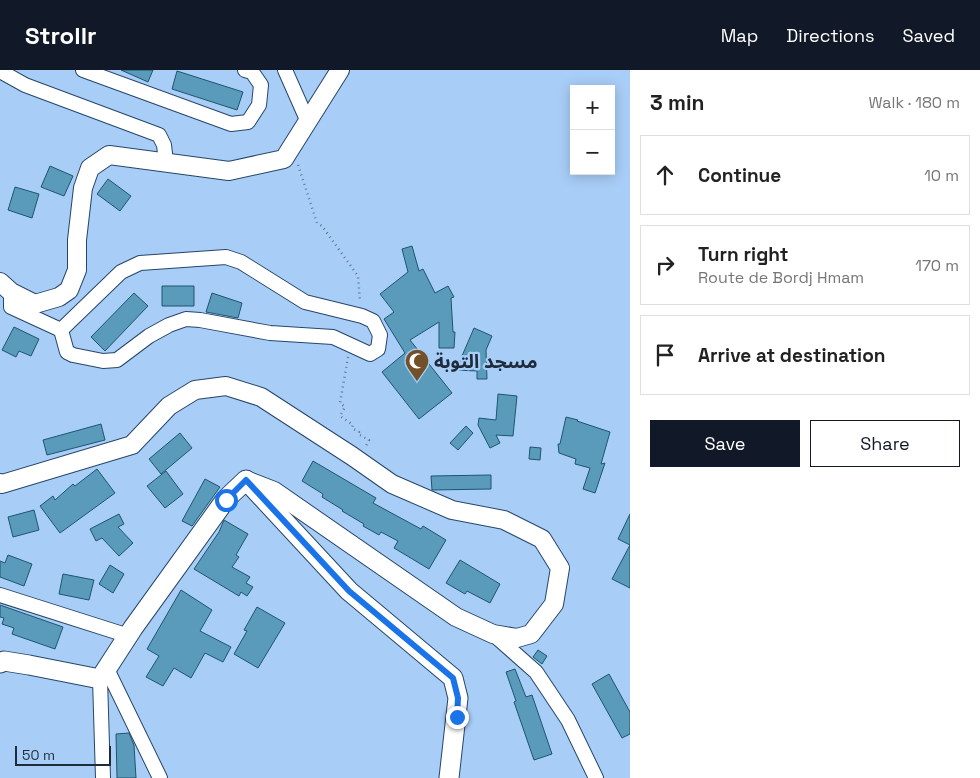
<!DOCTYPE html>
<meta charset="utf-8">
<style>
body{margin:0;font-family:"Space Grotesk","Noto Sans Arabic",sans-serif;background:#f2f2f2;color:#222}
.controls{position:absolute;right:15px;top:15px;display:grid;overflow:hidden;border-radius:0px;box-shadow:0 2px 12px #0003}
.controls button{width:45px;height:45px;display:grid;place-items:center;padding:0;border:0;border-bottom:1px solid #e0e0e0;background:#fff;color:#222;font:25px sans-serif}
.scale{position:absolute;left:15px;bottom:12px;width:96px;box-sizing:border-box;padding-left:5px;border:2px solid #1d2b3b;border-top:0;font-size:14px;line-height:18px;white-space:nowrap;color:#1d2b3b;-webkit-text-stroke:4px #a8cdf6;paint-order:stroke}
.stop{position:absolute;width:15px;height:15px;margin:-11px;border:4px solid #1a73e8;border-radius:50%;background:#fff}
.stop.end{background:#1a73e8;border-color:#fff;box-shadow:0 1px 5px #0008}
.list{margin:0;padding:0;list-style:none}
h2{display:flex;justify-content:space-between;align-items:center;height:65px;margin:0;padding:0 20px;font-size:21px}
h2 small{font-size:16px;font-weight:400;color:#767676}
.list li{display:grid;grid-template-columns:32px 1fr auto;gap:15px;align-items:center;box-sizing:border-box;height:80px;margin:0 10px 10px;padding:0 10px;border:1px solid #e0e0e0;border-radius:0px}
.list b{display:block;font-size:19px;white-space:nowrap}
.list p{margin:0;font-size:16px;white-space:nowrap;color:#767676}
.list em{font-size:16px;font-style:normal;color:#767676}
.actions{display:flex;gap:10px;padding:15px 20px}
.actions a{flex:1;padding:11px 0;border:1px solid #111827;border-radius:0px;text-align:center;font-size:18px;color:#111827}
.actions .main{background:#111827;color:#fff}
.icon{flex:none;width:28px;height:28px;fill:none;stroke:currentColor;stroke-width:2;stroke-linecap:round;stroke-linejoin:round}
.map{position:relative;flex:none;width:630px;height:708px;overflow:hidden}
header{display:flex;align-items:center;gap:30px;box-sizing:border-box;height:70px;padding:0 25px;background:#111827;color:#fff}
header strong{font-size:24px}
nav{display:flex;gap:28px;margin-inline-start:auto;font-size:18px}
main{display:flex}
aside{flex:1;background:#fff}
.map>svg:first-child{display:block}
.building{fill:#5a9bbb;stroke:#1e556e}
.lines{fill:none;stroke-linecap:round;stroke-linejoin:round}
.minor-casing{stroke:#264669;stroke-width:16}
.tertiary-casing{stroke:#264669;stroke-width:20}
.secondary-casing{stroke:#264669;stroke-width:21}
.path{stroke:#607995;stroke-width:2.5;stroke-dasharray:1 4;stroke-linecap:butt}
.minor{stroke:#fff;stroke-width:14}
.tertiary{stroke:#fff;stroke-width:18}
.secondary{stroke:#fff;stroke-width:19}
.route{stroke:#1a73e8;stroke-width:6}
.labels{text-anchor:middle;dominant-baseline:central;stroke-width:4.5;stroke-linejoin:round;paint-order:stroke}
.poi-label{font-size:19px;font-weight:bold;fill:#1d2b3b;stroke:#a8cdf6;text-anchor:start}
</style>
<header>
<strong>Strollr</strong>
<nav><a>Map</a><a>Directions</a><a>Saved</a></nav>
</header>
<main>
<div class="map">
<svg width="630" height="708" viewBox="0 0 630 708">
<rect width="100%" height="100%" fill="#a8cdf6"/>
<path class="building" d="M 121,0 L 153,0 L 148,12 Z
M 177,1 L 243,22 L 237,40 L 172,19 Z
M 50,96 L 73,106 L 64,126 L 41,117 Z
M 108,109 L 131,126 L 120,141 L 97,124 Z
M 15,117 L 39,124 L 32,148 L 8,140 Z
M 412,176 L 419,201 L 423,199 L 435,223 L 448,216 L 454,227 L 451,228 L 453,262 L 455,262 L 454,278 L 439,278 L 439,252 L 410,270 L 452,323 L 419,349 L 382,302 L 405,283 L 384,249 L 394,242 L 380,224 L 408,202 L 402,179 Z
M 162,216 L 194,216 L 194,236 L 162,236 Z
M 134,223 L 148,236 L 105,281 L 91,267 Z
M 212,223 L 242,233 L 238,248 L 206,242 Z
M 14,257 L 39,269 L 31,286 L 19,281 L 16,287 L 2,280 Z
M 474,258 L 492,266 L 486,280 L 487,309 L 477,309 L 477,301 L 456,300 Z
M 498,324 L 517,326 L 513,366 L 496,365 L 500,373 L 490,378 L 478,355 L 479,348 L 496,350 Z
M 566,347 L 578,350 L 577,351 L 610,362 L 601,394 L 605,393 L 595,423 L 583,419 L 590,398 L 575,394 L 576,389 L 559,383 L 558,374 L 560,374 Z
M 101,354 L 105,370 L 47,385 L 43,370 Z
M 466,356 L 473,363 L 458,380 L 450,373 Z
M 180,363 L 192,378 L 161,404 L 149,389 Z
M 530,377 L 541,378 L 540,390 L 529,389 Z
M 313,391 L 376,428 L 373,433 L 421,459 L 423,456 L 446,470 L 429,499 L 394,478 L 398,471 L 381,462 L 379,465 L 363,456 L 364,454 L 342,441 L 343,440 L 322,427 L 323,424 L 302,411 Z
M 97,399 L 115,423 L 60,463 L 40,436 L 53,426 L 55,430 L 73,414 L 75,416 Z
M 166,401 L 183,424 L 165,438 L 147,416 Z
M 491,405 L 491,419 L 432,420 L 431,406 Z
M 205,409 L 220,417 L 192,456 L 182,451 Z
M 34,440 L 39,460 L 13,467 L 8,447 Z
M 119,444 L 124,454 L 118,457 L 133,473 L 119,486 L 102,468 L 96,471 L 90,459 Z
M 630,444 L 630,518 L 612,509 L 630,475 L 618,469 Z
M 224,450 L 248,464 L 236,485 L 239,487 L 232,497 L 250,507 L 246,513 L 253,517 L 247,526 L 241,522 L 239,526 L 194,499 L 219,462 Z
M 8,485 L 32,494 L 24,516 L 0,507 L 0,491 L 5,493 Z
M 460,490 L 500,514 L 490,533 L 467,521 L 465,524 L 446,513 Z
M 110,495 L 124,504 L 113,523 L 99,514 Z
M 63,504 L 94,510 L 89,530 L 59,524 Z
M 181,520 L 212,540 L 200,561 L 231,577 L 223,592 L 205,583 L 191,608 L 174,598 L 163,616 L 146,607 L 159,586 L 147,579 Z
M 0,535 L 63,557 L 55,579 L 12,564 L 14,558 L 2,554 L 4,548 L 0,547 Z
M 257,537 L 285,553 L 258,598 L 234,584 L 247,561 L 244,560 Z
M 538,580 L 547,586 L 542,594 L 533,587 Z
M 515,599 L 526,627 L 532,625 L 552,684 L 534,690 L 514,632 L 516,631 L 506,602 Z
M 609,604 L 630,642 L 630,664 L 622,668 L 592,614 Z
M 129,663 L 134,675 L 136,708 L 117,708 L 116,664 Z"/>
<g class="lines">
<defs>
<path id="minor" d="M 83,0 L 231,54 L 248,52 L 259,35 L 261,15 L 252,2 L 245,0
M 285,0 L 308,52
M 0,1 L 25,15 L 159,65 L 164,75 L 166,92
M 11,222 L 11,237 L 61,260 L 121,202 L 140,193 L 226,187 L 241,192 L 305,232 L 362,246 L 373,251 L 380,265 L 378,279 L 370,284 L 333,267 L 270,263 L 200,250 L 186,249 L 169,255 L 149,266 L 117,290 L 103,291 L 73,285 L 67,282 L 61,260
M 0,525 L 129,566
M 493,564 L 536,602 L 568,650 L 596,708
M 107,599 L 160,708
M 100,609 L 103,708"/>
<path id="tertiary" d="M 0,212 L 11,222 L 35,234 L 59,227 L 69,220 L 77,200 L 77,170 L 83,118 L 90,98 L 109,85 L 229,101 L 284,89 L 340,0
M 0,413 L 2,414 L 132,375 L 169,336 L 195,320 L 226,316 L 261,327 L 352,386 L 392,414 L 452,440 L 504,450 L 542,469 L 560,498 L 554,534 L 531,564 L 517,568 L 493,564 L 456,547 L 274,421 L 246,410"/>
<path id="secondary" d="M 0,593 L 4,591 L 29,595 L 100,609 L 133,558 L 226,429 L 246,410 L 349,521 L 453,608 L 458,628 L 449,708"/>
</defs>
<use href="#minor" class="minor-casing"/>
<use href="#tertiary" class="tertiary-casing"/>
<use href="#secondary" class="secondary-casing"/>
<path class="path" d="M 298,95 L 317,153 L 322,156 L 358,206 L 360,232
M 348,287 L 340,333 L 345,337 L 340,346 L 353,355 L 352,358 L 359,362 L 358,364 L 369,370 L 365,378"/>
<use href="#minor" class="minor"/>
<use href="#tertiary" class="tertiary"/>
<use href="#secondary" class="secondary"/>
</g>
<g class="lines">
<path class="route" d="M 226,430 L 246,410 L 349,521 L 453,608 L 458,628 L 457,647"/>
</g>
<defs>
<symbol id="mosque-pin" viewBox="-11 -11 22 30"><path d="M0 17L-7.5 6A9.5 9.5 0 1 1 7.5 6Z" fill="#725128" stroke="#a8cdf6"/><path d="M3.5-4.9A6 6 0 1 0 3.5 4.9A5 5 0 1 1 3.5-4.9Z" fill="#fff"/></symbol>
</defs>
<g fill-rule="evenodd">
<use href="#mosque-pin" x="403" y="277" width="28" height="38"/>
</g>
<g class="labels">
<g class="poi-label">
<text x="434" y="291">مسجد التوبة</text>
</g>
</g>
</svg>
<div class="controls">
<button>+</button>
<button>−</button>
</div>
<div class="scale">50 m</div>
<div class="stop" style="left:226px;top:430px"></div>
<div class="stop end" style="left:457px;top:647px"></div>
</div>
<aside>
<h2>3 min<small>Walk · 180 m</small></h2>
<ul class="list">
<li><svg class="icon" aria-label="ahead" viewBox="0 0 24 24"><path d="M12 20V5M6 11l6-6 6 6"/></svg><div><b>Continue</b></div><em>10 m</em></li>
<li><svg class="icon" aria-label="right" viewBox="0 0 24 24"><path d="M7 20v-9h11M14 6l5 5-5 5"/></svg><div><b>Turn right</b><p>Route de Bordj Hmam</p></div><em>170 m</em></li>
<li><svg class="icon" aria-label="arrive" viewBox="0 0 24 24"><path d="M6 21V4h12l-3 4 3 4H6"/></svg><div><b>Arrive at destination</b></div></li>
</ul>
<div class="actions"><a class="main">Save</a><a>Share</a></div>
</aside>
</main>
